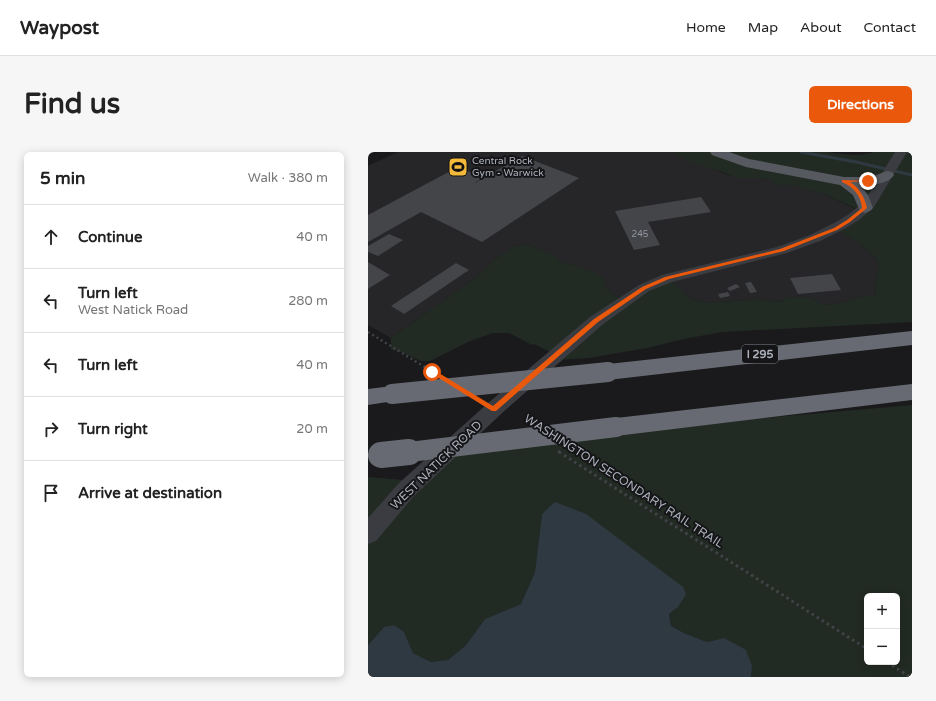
<!DOCTYPE html>
<meta charset="utf-8">
<style>
body{margin:0;font-family:"Varela Round",sans-serif;background:#f6f6f6;color:#222}
.controls{position:absolute;right:12px;bottom:12px;display:grid;overflow:hidden;border-radius:6px;box-shadow:0 2px 10px #0003}
.controls button{width:36px;height:36px;display:grid;place-items:center;padding:0;border:0;border-bottom:1px solid #e0e0e0;background:#fff;color:#222;font:20px sans-serif}
.stop{position:absolute;width:12px;height:12px;margin:-9px;border:3px solid #ea580c;border-radius:50%;background:#fff}
.stop.end{background:#ea580c;border-color:#fff;box-shadow:0 1px 4px #0008}
.list{margin:0;padding:0;list-style:none}
h2{display:flex;justify-content:space-between;align-items:center;height:52px;margin:0;padding:0 16px;font-size:17px}
h2 small{font-size:13px;font-weight:400;color:#767676}
.list li{display:grid;grid-template-columns:26px 1fr auto;gap:12px;align-items:center;box-sizing:border-box;height:64px;padding:0 16px;border-top:1px solid #e0e0e0}
.list b{display:block;font-size:15px;white-space:nowrap}
.list p{margin:0;font-size:13px;white-space:nowrap;color:#767676}
.list em{font-size:13px;font-style:normal;color:#767676}
.icon{flex:none;width:22px;height:22px;fill:none;stroke:currentColor;stroke-width:2;stroke-linecap:round;stroke-linejoin:round}
.map{position:relative;flex:none;width:544px;height:525px;overflow:hidden;border-radius:6px}
header{display:flex;align-items:center;gap:24px;box-sizing:border-box;height:56px;padding:0 20px;background:#fff;border-bottom:1px solid #e0e0e0}
header strong{font-size:19px}
nav{display:flex;gap:22px;margin-inline-start:auto;font-size:14px}
.intro{display:flex;align-items:center;justify-content:space-between;box-sizing:border-box;height:96px;padding:0 24px}
h1{margin:0;font-size:28px}
.button{padding:10px 18px;border-radius:6px;background:#ea580c;color:#fff;font-size:14px;font-weight:700}
main{display:flex;gap:24px;padding:0 24px}
aside{flex:1;background:#fff;border-radius:6px;box-shadow:0 2px 10px #0003}
.map>svg:first-child{display:block}
.built{fill:#262629}
.green{fill:#222b23;fill-rule:evenodd}
.water{fill:#2f3941}
.lines{fill:none;stroke-linecap:round;stroke-linejoin:round}
.stream{stroke:#2f3941;stroke-width:3}
.building{fill:#444549}
.path-far1{stroke:#414348;stroke-width:2.5;stroke-dasharray:2 3;stroke-linecap:butt}
.path{stroke:#414348;stroke-width:3;stroke-dasharray:2.5 3.5;stroke-linecap:butt}
.minor{fill:#3b3c41;fill-rule:evenodd}
.major{fill:#575960;fill-rule:evenodd}
.highway{fill:#676a72;fill-rule:evenodd}
.highway-bridge-far1{stroke:#676a72;stroke-width:20}
.highway-bridge{stroke:#676a72;stroke-width:26}
.route{fill:#ea580c}
.labels{text-anchor:middle;dominant-baseline:central;stroke-width:4;stroke-linejoin:round;paint-order:stroke}
.far-number-label{font-size:9px;fill:#92969f}
.far-poi-label{font-size:10px;fill:#acb1bc;stroke:#151517;text-anchor:start}
.shield{fill:#151517;stroke:#7f828a;stroke-width:1}
.shield-label{font-size:11px;font-weight:bold;fill:#acb1bc}
.street-label{font-size:12px;fill:#acb1bc;stroke:#151517}
</style>
<header>
<strong>Waypost</strong>
<nav><a>Home</a><a>Map</a><a>About</a><a>Contact</a></nav>
</header>
<div class="intro"><h1>Find us</h1><a class="button">Directions</a></div>
<main>
<aside>
<h2>5 min<small>Walk · 380 m</small></h2>
<ul class="list">
<li><svg class="icon" aria-label="ahead" viewBox="0 0 24 24"><path d="M12 20V5M6 11l6-6 6 6"/></svg><div><b>Continue</b></div><em>40 m</em></li>
<li><svg class="icon" aria-label="left" viewBox="0 0 24 24"><path d="M17 20v-9H6M10 6l-5 5 5 5"/></svg><div><b>Turn left</b><p>West Natick Road</p></div><em>280 m</em></li>
<li><svg class="icon" aria-label="left" viewBox="0 0 24 24"><path d="M17 20v-9H6M10 6l-5 5 5 5"/></svg><div><b>Turn left</b></div><em>40 m</em></li>
<li><svg class="icon" aria-label="right" viewBox="0 0 24 24"><path d="M7 20v-9h11M14 6l5 5-5 5"/></svg><div><b>Turn right</b></div><em>20 m</em></li>
<li><svg class="icon" aria-label="arrive" viewBox="0 0 24 24"><path d="M6 21V4h12l-3 4 3 4H6"/></svg><div><b>Arrive at destination</b></div></li>
</ul>
</aside>
<div class="map">
<svg width="544" height="525" viewBox="0 0 544 525">
<rect width="100%" height="100%" fill="#1a1a1c"/>
<path class="built" d="M 30,0 L 303,0 L 368,26 L 394,26 L 401,28 L 408,33 L 424,33 L 456,42 L 491,59 L 472,79 L 492,92 L 507,105 L 511,113 L 507,135 L 508,144 L 497,144 L 463,153 L 453,152 L 444,146 L 418,145 L 413,150 L 391,147 L 338,151 L 322,146 L 315,140 L 257,149 L 239,138 L 235,126 L 207,113 L 192,110 L 177,99 L 159,92 L 146,94 L 127,107 L 110,124 L 23,186 L 0,173 L 0,14 Z"/>
<path class="green" d="M 303,0 L 460,0 C 471,2 496,5 505,0 L 544,0 L 544,170 L 354,180 L 316,187 L 279,196 L 221,206 L 188,208 L 187,202 L 166,192 L 164,193 L 141,181 L 125,181 L 102,189 L 62,209 L 53,209 L 31,199 L 23,198 L 23,186 L 110,124 L 127,107 L 146,94 L 159,92 L 187,103 L 192,110 L 207,113 L 228,121 L 235,126 L 239,138 L 257,149 L 302,128 L 322,146 L 338,151 L 391,147 L 413,150 L 418,145 L 444,146 L 453,152 L 463,153 L 497,144 L 508,144 L 507,135 L 511,113 L 507,105 L 492,92 L 472,79 L 491,58 L 456,42 L 433,36 L 424,33 L 408,33 L 401,28 L 394,26 L 368,26 L 355,20 L 322,10 Z
M 544,253 L 544,525 L 383,525 L 384,514 L 356,486 L 339,490 L 318,482 L 303,474 L 301,462 L 310,455 L 174,362 L 167,420 L 153,452 L 117,467 L 98,493 L 80,508 L 63,510 L 45,501 L 36,480 L 16,475 L 0,493 L 0,325 L 47,329 L 88,293 ZM 499,444 L 529,444 L 529,510 L 499,510 Z"/>
<path class="water" d="M 187,350 L 218,362 L 315,435 L 318,442 L 310,455 L 301,462 L 303,474 L 318,482 L 339,490 L 356,486 L 378,498 L 384,514 L 383,525 L 0,525 L 0,493 L 16,475 L 26,473 L 36,480 L 45,501 L 63,510 L 80,508 L 98,493 L 117,467 L 153,452 L 167,420 L 174,362 Z"/>
<g class="lines">
<path class="stream" d="M 433,0 L 488,10 L 544,23"/>
</g>
<path class="building" d="M 154,4 L 211,26 L 114,90 L 53,60 L 0,90 L 0,63 L 90,15 L 115,25 L 105,32 Z
M 333,45 L 343,60 L 280,70 L 292,93 L 266,98 L 247,59 Z
M 21,82 L 35,88 L 10,104 L 0,100 L 0,94 Z
M 0,110 L 22,123 L 0,137 Z
M 88,111 L 101,118 L 36,162 L 23,154 Z
M 464,122 L 473,138 L 430,142 L 422,126 Z
M 383,130 L 389,140 L 382,141 L 377,131 Z
M 368,132 L 372,135 L 362,139 L 359,136 Z
M 360,140 L 362,144 L 352,146 L 350,142 Z"/>
<g class="lines">
<path class="path-far1" d="M 0,180 L 65,220
M 190,299 L 193,301"/>
<path class="path" d="M 191,300 L 499,497
M 519,510 L 542,525"/>
<path class="minor" d="M 527,0 L 539,0 L 506,55 L 491,68 L 478,76 L 452,89 L 419,101 L 304,130 L 281,139 L 234,173 L 133,262 L 45,345 L 8,389 L 0,392 L 0,366 L 31,331 L 119,252 L 222,165 L 271,133 L 294,123 L 409,95 L 442,83 L 468,70 L 481,62 L 496,50 Z"/>
<path class="major" d="M 342,0 L 361,0 L 381,7 L 476,25 L 503,25 L 519,19 L 524,20 L 526,23 C 519,33 503,33 492,33 L 500,43 L 505,56 L 502,59 L 497,61 L 492,59 L 485,43 L 472,33 L 378,15 L 344,3 Z"/>
<path class="highway" d="M 544,179 L 544,193 L 240,228 L 233,225 L 230,220 L 233,215 L 240,212 Z
M 544,232 L 544,248 L 248,284 L 240,281 L 237,275 L 240,269 L 248,266 Z
M 24,234 L 32,236 L 35,242 L 32,248 L 0,253 L 0,237 Z"/>
<path class="highway-bridge-far1" d="M 24,242 L 240,220
M 33,301 L 248,275"/>
<path class="highway-bridge" d="M 13,303 L 41,300"/>
</g>
<path class="route" d="M 474,28 L 502,29 L 482,30 C 491,35 497,46 499,56 L 482,70 L 469,78 L 416,99 L 301,127 L 278,137 L 230,170 L 128,259 L 124,259 L 61,220 L 64,217 L 66,218 L 125,254 L 226,167 L 274,135 L 297,125 L 412,97 L 466,76 L 479,68 L 494,56 C 493,43 485,35 474,30 Z"/>
<defs>
<symbol id="stadium-square" viewBox="-11 -11 22 22"><rect x="-9" y="-9" width="18" height="18" rx="4" fill="#f5b939" stroke="#151517"/><path d="M0-5a6.5 5 0 1 0 0 10a6.5 5 0 1 0 0-10ZM-3.5-1.8h7v3.6h-7Z" fill="#111"/></symbol>
</defs>
<g fill-rule="evenodd">
<use href="#stadium-square" x="79" y="4" width="22" height="22"/>
</g>
<g class="labels">
<g class="far-number-label">
<text x="272" y="82">245</text>
</g>
<g class="far-poi-label">
<text x="104" y="9">Central Rock<tspan x="104" dy="12">Gym - Warwick</tspan></text>
</g>
<rect class="shield" x="374" y="193" width="36" height="18" rx="3"/>
<g class="shield-label">
<text x="392" y="202">I 295</text>
</g>
<g class="street-label">
<text transform="translate(68 313) rotate(-44)">WEST NATICK ROAD</text>
<text transform="translate(256 329) rotate(33)">WASHINGTON SECONDARY RAIL TRAIL</text>
</g>
</g>
</svg>
<div class="controls">
<button>+</button>
<button>−</button>
</div>
<div class="stop" style="left:64px;top:220px"></div>
<div class="stop end" style="left:500px;top:29px"></div>
</div>
</main>
